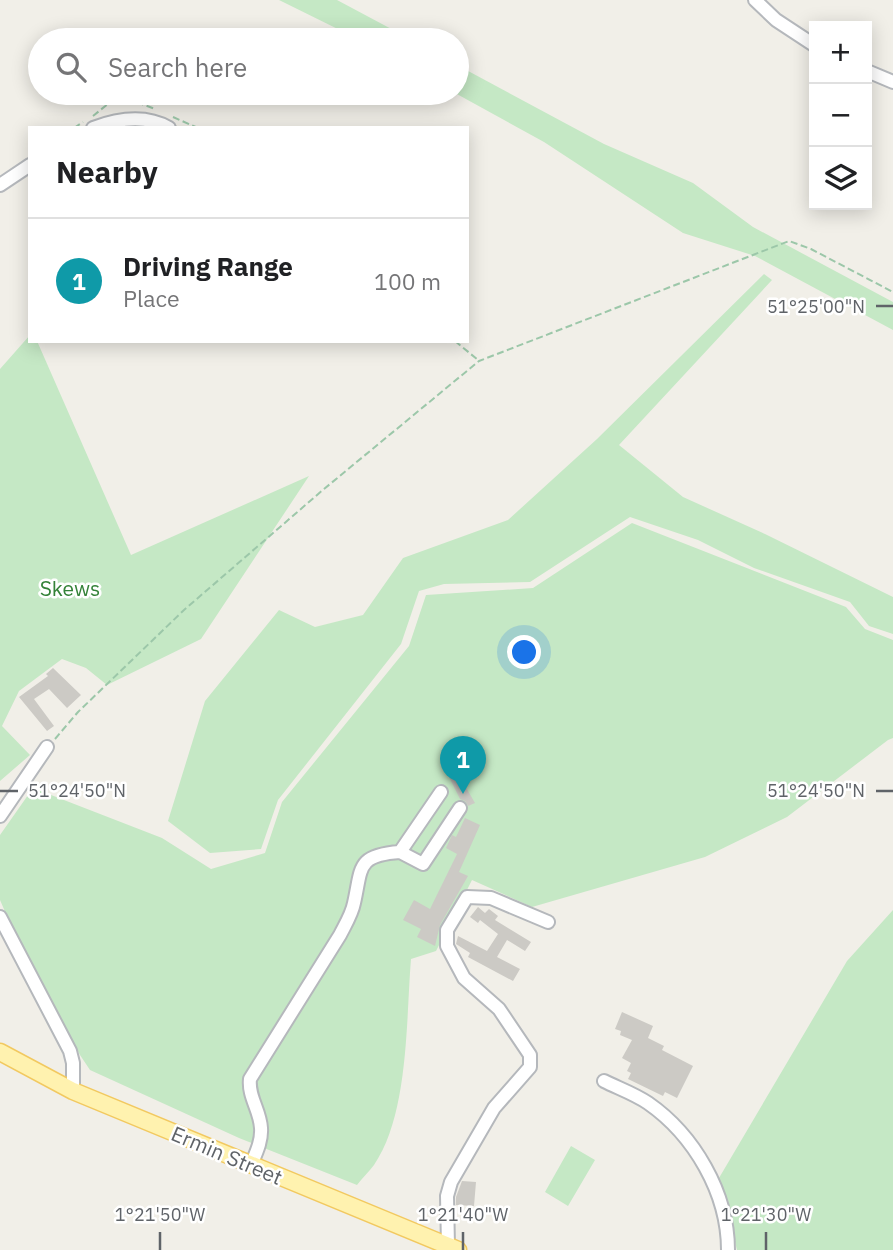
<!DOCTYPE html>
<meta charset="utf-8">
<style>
body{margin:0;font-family:"IBM Plex Sans",sans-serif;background:#f2f2f2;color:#202124}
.controls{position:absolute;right:21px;top:21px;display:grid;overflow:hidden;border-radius:0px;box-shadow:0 4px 18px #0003}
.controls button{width:63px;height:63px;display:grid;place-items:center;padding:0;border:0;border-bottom:2px solid #e0e0e0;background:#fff;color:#202124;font:35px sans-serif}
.you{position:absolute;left:525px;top:653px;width:24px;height:24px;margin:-18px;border:5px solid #fff;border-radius:50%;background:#1a73e8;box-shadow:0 0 0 10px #1a73e833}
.badge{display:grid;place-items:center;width:46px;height:46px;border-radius:50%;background:#ea4335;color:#fff;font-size:23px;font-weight:700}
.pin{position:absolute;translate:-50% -58px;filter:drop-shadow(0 2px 4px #0008)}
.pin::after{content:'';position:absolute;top:37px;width:24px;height:21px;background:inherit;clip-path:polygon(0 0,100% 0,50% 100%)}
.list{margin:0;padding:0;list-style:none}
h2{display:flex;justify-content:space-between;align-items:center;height:91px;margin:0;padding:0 28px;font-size:30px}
h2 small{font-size:23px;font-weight:400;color:#757577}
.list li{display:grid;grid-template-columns:46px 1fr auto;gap:21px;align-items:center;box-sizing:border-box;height:126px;padding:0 28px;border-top:2px solid #e0e0e0}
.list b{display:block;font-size:26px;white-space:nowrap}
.list p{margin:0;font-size:23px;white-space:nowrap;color:#757577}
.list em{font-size:23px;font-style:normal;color:#757577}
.icon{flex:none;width:38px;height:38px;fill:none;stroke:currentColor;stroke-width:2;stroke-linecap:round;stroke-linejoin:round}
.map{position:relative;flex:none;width:893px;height:1250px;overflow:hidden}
.search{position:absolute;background:#fff;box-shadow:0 4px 18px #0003;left:28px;top:28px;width:441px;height:77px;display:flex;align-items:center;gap:18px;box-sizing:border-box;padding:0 24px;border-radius:38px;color:#757577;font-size:26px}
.panel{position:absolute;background:#fff;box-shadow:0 4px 18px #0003;left:28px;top:126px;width:441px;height:217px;border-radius:0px}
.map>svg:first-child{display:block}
.green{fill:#c5e8c5}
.building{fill:#cccac5}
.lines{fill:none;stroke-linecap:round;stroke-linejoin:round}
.minor-casing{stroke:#b5b8bc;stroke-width:16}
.major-casing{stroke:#f2c960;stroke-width:19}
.path{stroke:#9cc7a9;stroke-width:2;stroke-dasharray:7 3.5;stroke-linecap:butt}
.minor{stroke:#fff;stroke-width:12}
.major{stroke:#fff2af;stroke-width:16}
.ticks{fill:none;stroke:#5f6368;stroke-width:2.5}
.labels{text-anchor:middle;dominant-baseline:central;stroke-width:5;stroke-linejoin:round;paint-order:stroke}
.park-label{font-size:21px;fill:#348238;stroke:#fff}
.street-label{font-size:21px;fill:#5f6368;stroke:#fff}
.ticks-label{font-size:18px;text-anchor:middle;fill:#5f6368;stroke:#fff;stroke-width:5;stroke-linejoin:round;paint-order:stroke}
</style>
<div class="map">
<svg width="893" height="1250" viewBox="0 0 893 1250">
<rect width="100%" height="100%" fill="#f1efe8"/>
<path class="green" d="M 279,0 L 337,0 L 412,40 L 360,40 Z
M 457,65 L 604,144 L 693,183 L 753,227 L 893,302 L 893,330 L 755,256 L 683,233 L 544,142 L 455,93 Z
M 764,274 L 772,280 L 619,445 L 683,497 L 765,534 L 893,597 L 893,634 L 869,626 L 850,602 L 754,568 L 698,540 L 630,517 L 530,582 L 444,584 L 419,591 L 401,644 L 278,800 L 261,849 L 210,853 L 168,821 L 205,701 L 279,610 L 315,627 L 363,615 L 403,558 L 508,520 L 597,439 Z
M 30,335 L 30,341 L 37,341 L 131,555 L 309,476 L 201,639 L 107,685 L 86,668 L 62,659 L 19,691 L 2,726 L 30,755 L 0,781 L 0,369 Z
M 632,523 L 846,607 L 865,629 L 893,640 L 893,738 L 888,740 L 787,817 L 705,857 L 532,907 L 472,880 L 436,951 L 411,959 C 406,1019 409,1114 374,1165 C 369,1172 362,1178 357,1185 L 239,1138 L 90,1070 L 80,1055 L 13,930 L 0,900 L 0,835 L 33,788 L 162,838 L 211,869 L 265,853 L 282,802 L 409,646 L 426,595 L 533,588 Z
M 893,910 L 893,1250 L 737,1250 L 719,1178 L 847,961 Z
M 571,1146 L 595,1160 L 568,1206 L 545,1192 Z"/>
<path class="building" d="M 53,668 L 81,695 L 67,708 L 49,689 L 34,699 L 54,726 L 47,731 L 19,697 L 48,676 L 46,674 Z
M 453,765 L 475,803 L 468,806 L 465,801 L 460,799 L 445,769 Z
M 465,818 L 480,825 L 459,872 L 468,876 L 440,925 L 435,946 L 417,937 L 421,929 L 403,920 L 414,900 L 430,909 L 457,854 L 446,848 L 452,835 L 456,837 Z
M 478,907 L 485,913 L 489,909 L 498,916 L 495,920 L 531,942 L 525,951 L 507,940 L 497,957 L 520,969 L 513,981 L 468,957 L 470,953 L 456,944 L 458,936 L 487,951 L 498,934 L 480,920 L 478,923 L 470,917 Z
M 622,1012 L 653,1026 L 648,1038 L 664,1046 L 662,1050 L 693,1066 L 677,1098 L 665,1092 L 663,1096 L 628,1079 L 631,1073 L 627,1071 L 631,1063 L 622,1058 L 632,1040 L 620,1035 L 621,1031 L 615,1029 Z
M 462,1181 L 476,1182 L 474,1206 L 456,1205 L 456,1197 Z"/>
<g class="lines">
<defs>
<path id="minor" d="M 755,0 L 776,20 L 814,45
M 867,71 L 893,82
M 93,128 C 117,119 145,114 169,128
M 0,185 L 30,165
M 0,816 L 47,747
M 400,852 L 423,864 L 460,808
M 0,917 L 70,1051 L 73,1063 L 73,1091
M 604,1081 C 618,1088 635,1094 648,1103 C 694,1135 728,1193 728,1250
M 251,1165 C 256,1153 262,1141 261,1128 C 260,1110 248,1097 250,1079 L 340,935 C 345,925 352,914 354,903 C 362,868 356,855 400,852 L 441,792
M 448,1246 L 447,1196 L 451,1182 L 494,1108 L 530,1067 L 530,1055 L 499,1009 L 464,978 L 447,946 L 447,930 L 467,897 L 491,898 L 548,922"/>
<path id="major" d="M 0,1052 L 73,1091 L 458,1250"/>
</defs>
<use href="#minor" class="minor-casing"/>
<use href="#major" class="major-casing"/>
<path class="path" d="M 93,116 L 119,95 L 155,109
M 173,117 L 198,128
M 74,128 L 83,122
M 455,341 L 478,360
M 55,739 L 78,712 L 184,610 L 324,489 L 479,361 L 789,241 L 811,249 L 893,292"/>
<use href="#minor" class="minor"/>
<use href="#major" class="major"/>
</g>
<path class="ticks" d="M 876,306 L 893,306M 0,791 L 18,791M 876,791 L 893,791M 160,1232 L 160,1250M 463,1232 L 463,1250M 766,1232 L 766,1250"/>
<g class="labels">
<g class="park-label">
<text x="70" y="588">Skews</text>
</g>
<g class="street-label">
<text transform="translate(227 1155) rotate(23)">Ermin Street</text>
</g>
</g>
<g class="ticks-label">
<text x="816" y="313">51°25'00"N</text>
<text x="77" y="797">51°24'50"N</text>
<text x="816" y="797">51°24'50"N</text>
<text x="160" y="1221">1°21'50"W</text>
<text x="463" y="1221">1°21'40"W</text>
<text x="766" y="1221">1°21'30"W</text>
</g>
</svg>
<div class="controls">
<button>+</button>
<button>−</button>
<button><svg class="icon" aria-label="layers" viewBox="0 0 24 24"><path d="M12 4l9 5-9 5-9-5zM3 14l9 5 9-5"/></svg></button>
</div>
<div class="you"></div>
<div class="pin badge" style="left:463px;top:794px;background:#0f9aa8">1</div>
<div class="search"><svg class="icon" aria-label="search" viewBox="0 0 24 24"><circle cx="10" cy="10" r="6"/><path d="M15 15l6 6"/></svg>Search here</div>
<section class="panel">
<h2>Nearby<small></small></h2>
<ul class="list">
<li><span class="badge" style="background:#0f9aa8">1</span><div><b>Driving Range</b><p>Place</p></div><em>100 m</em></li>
</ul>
</section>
</div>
